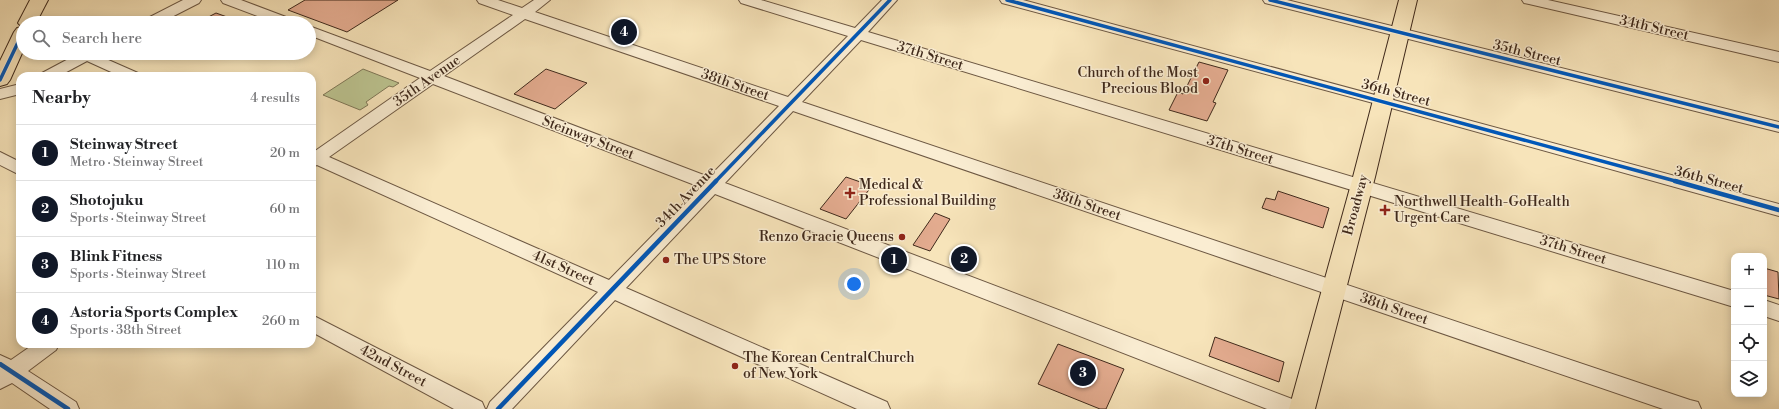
<!DOCTYPE html>
<meta charset="utf-8">
<style>
body{margin:0;font-family:"Libre Bodoni",serif;background:#f6f6f6;color:#202124}
.controls{position:absolute;right:12px;bottom:12px;display:grid;overflow:hidden;border-radius:8px;box-shadow:0 2px 10px #0003}
.controls button{width:36px;height:36px;display:grid;place-items:center;padding:0;border:0;border-bottom:1px solid #e0e0e0;background:#fff;color:#202124;font:20px sans-serif}
.you{position:absolute;left:854px;top:284px;width:14px;height:14px;margin:-10px;border:3px solid #fff;border-radius:50%;background:#1a73e8;box-shadow:0 0 0 6px #1a73e833}
.badge{display:grid;place-items:center;width:26px;height:26px;border-radius:50%;background:#111827;color:#fff;font-size:13px;font-weight:700}
.pin{position:absolute;translate:-50% -50%;border:2px solid #fff;box-shadow:0 1px 4px #0006}
.list{margin:0;padding:0;list-style:none}
h2{display:flex;justify-content:space-between;align-items:center;height:52px;margin:0;padding:0 16px;font-size:17px}
h2 small{font-size:13px;font-weight:400;color:#757577}
.list li{display:grid;grid-template-columns:26px 1fr auto;gap:12px;align-items:center;box-sizing:border-box;height:56px;padding:0 16px;border-top:1px solid #e0e0e0}
.list b{display:block;font-size:15px;white-space:nowrap}
.list p{margin:0;font-size:13px;white-space:nowrap;color:#757577}
.list em{font-size:13px;font-style:normal;color:#757577}
.icon{flex:none;width:22px;height:22px;fill:none;stroke:currentColor;stroke-width:2;stroke-linecap:round;stroke-linejoin:round}
.map{position:relative;flex:none;width:1779px;height:409px;overflow:hidden}
.search{position:absolute;background:#fff;box-shadow:0 2px 10px #0003;left:16px;top:16px;width:300px;height:44px;display:flex;align-items:center;gap:10px;box-sizing:border-box;padding:0 14px;border-radius:22px;color:#757577;font-size:15px}
.panel{position:absolute;background:#fff;box-shadow:0 2px 10px #0003;left:16px;top:72px;width:300px;height:276px;border-radius:12px}
.map>svg:first-child{display:block}
.green{fill:#bcc490;stroke:#7e7656}
.building{fill:#e4ac90;stroke:#3f291b}
.lines{fill:none;stroke-linecap:round;stroke-linejoin:round}
.minor-casing{stroke:#6d5843;stroke-width:2}
.major-casing{stroke:#3f291b;stroke-width:2}
.minor{fill:#faedd2;fill-rule:evenodd}
.major{fill:#f7e4ba;fill-rule:evenodd}
.cycleway-far1-casing{stroke:#faedd2;stroke-width:5.5}
.cycleway-casing{stroke:#faedd2;stroke-width:7}
.cycleway-far1{stroke:#0057b8;stroke-width:3.5}
.cycleway{stroke:#0057b8;stroke-width:4.5}
.poi-dot{fill:#8f2418;stroke:#faedd2;stroke-width:1.5}
.labels{text-anchor:middle;dominant-baseline:central;stroke-width:3;stroke-linejoin:round;paint-order:stroke}
.street-label{font-size:14px;fill:#3f291b;stroke:#faedd2}
.poi-label{font-size:14px;fill:#3f291b;stroke:#faedd2;text-anchor:start}
</style>
<div class="map">
<svg width="1779" height="409" viewBox="0 0 1779 409">
<rect width="100%" height="100%" fill="#f7e4ba"/>
<filter id="stains"><feTurbulence type="fractalNoise" baseFrequency=".005" numOctaves="4"/><feColorMatrix values="0 0 0 0 .2 0 0 0 0 .09 0 0 0 0 .02 0 0 0 .5 -.17"/></filter>
<radialGradient id="worn" r=".72"><stop offset=".6" stop-color="#630" stop-opacity="0"/><stop offset="1" stop-color="#630" stop-opacity=".3"/></radialGradient>
<path class="green" d="M 363,69 L 399,83 L 393,87 L 389,86 L 366,102 L 368,105 L 360,110 L 323,95 Z"/>
<path class="building" d="M 305,0 L 398,0 L 347,32 L 288,10 Z
M 216,13 L 241,22 L 241,23 L 197,23 Z
M 1199,62 L 1228,70 L 1213,102 L 1216,103 L 1207,121 L 1169,110 L 1178,92 L 1183,94 Z
M 546,69 L 587,83 L 555,109 L 514,94 Z
M 846,177 L 872,186 L 846,219 L 820,209 Z
M 1278,191 L 1329,208 L 1323,228 L 1262,208 L 1266,198 L 1275,200 Z
M 935,213 L 950,219 L 930,251 L 913,245 Z
M 1764,268 L 1778,272 L 1779,299 L 1764,295 Z
M 1215,337 L 1284,362 L 1279,382 L 1209,356 Z
M 1058,344 L 1124,369 L 1106,409 L 1100,409 L 1038,384 Z"/>
<g class="lines">
<defs>
<path id="minor" d="M 183,0 L 201,0 L 199,3 L 160,23 L 142,23 L 144,20 Z
M 221,0 L 241,0 L 294,20 L 296,23 L 276,23 L 223,3 Z
M 477,0 L 498,0 L 522,8 L 534,0 L 550,0 L 535,12 L 788,97 L 848,36 L 741,3 L 739,0 L 761,0 L 855,28 L 882,0 L 897,0 L 868,32 L 1734,291 L 1734,307 L 861,40 L 802,102 L 1690,400 L 1698,402 L 1701,409 L 1663,409 L 793,111 L 725,183 L 1300,402 L 1303,409 L 1267,409 L 715,194 L 626,288 L 887,402 L 890,409 L 857,409 L 615,300 L 512,409 L 487,409 L 490,402 L 598,292 L 317,165 L 312,167 L 312,150 L 315,151 L 420,78 L 309,35 L 309,26 L 430,71 L 513,15 L 479,3 ZM 525,19 L 779,106 L 709,177 L 444,76 ZM 433,84 L 700,187 L 609,280 L 329,157 Z
M 1000,0 L 1023,0 L 1779,204 L 1779,216 L 1377,104 L 1002,3 Z
M 1263,0 L 1287,0 L 1779,122 L 1779,132 L 1265,3 Z
M 1522,0 L 1548,0 L 1779,52 L 1779,62 L 1529,4 L 1524,3 Z
M 72,53 L 99,53 L 97,55 L 138,73 L 141,76 L 120,76 L 87,61 L 59,76 L 39,76 L 42,73 L 74,56 Z
M 20,84 L 20,94 L 0,99 L 0,89 Z
M 0,152 L 20,162 L 20,175 L 0,165 Z
M 1764,300 L 1779,305 L 1779,321 L 1764,316 Z
M 312,315 L 482,402 L 485,409 L 454,409 L 312,332 Z
M 34,344 L 59,344 L 56,350 L 28,371 L 76,402 L 79,409 L 50,409 L 12,383 L 0,389 L 0,355 L 11,360 Z"/>
<path id="major" d="M 30,0 L 48,0 L 36,23 L 23,23 L 23,51 L 10,80 L 7,84 L 0,86 L 0,61 L 14,32 L 17,28 L 22,27 L 18,23 Z
M 1399,0 L 1417,0 L 1375,177 L 1315,409 L 1289,409 L 1353,177 Z"/>
</defs>
<use href="#minor" class="minor-casing"/>
<use href="#major" class="major-casing"/>
<use href="#minor" class="minor"/>
<use href="#major" class="major"/>
<defs>
<path id="cycleway-far1" d="M 1007,0 L 1679,182
M 1270,0 L 1779,127
M 0,80 L 23,32
M 715,182 L 890,0"/>
<path id="cycleway" d="M 1675,181 L 1779,210
M 0,364 L 68,409
M 498,409 L 716,181"/>
</defs>
<use href="#cycleway-far1" class="cycleway-far1-casing"/>
<use href="#cycleway" class="cycleway-casing"/>
<use href="#cycleway-far1" class="cycleway-far1"/>
<use href="#cycleway" class="cycleway"/>
</g>
<g class="poi-dot">
<circle cx="1206" cy="81" r="4"/>
<path d="M848 187h4v4h4v4h-4v4h-4v-4h-4v-4h4z"/>
<path d="M1383 204h4v4h4v4h-4v4h-4v-4h-4v-4h4z"/>
<circle cx="902" cy="237" r="4"/>
<circle cx="666" cy="260" r="4"/>
<circle cx="735" cy="366" r="4"/>
</g>
<g class="labels">
<g class="street-label">
<text transform="translate(1654 28) rotate(13)">34th Street</text>
<text transform="translate(1527 53) rotate(14)">35th Street</text>
<text transform="translate(930 56) rotate(17)">37th Street</text>
<text transform="translate(427 81) rotate(-35)">35th Avenue</text>
<text transform="translate(735 85) rotate(19)">38th Street</text>
<text transform="translate(1396 93) rotate(15)">36th Street</text>
<text transform="translate(588 138) rotate(21)">Steinway Street</text>
<text transform="translate(1240 150) rotate(17)">37th Street</text>
<text transform="translate(1709 180) rotate(15)">36th Street</text>
<text transform="translate(686 197) rotate(-46)">34th Avenue</text>
<text transform="translate(1087 205) rotate(19)">38th Street</text>
<text transform="translate(1356 205) rotate(-75)">Broadway</text>
<text transform="translate(1573 250) rotate(17)">37th Street</text>
<text transform="translate(563 268) rotate(24)">41st Street</text>
<text transform="translate(1394 309) rotate(19)">38th Street</text>
<text transform="translate(393 366) rotate(28)">42nd Street</text>
</g>
<g class="poi-label">
<text x="1198" y="73" text-anchor="end">Church of the Most<tspan x="1198" dy="16">Precious Blood</tspan></text>
<text x="859" y="185">Medical &amp;<tspan x="859" dy="16">Professional Building</tspan></text>
<text x="1394" y="202">Northwell Health-GoHealth<tspan x="1394" dy="16">Urgent Care</tspan></text>
<text x="894" y="237" text-anchor="end">Renzo Gracie Queens</text>
<text x="674" y="260">The UPS Store</text>
<text x="743" y="358">The Korean CentralChurch<tspan x="743" dy="16">of New York</tspan></text>
</g>
</g>
<rect width="100%" height="100%" filter="url(#stains)"/>
<rect width="100%" height="100%" fill="url(#worn)"/>
</svg>
<div class="controls">
<button>+</button>
<button>−</button>
<button><svg class="icon" aria-label="locate" viewBox="0 0 24 24"><circle cx="12" cy="12" r="6"/><path d="M12 2v4M12 18v4M2 12h4M18 12h4"/></svg></button>
<button><svg class="icon" aria-label="layers" viewBox="0 0 24 24"><path d="M12 4l9 5-9 5-9-5zM3 14l9 5 9-5"/></svg></button>
</div>
<div class="you"></div>
<div class="pin badge" style="left:894px;top:260px">1</div>
<div class="pin badge" style="left:964px;top:259px">2</div>
<div class="pin badge" style="left:1083px;top:373px">3</div>
<div class="pin badge" style="left:624px;top:32px">4</div>
<div class="search"><svg class="icon" aria-label="search" viewBox="0 0 24 24"><circle cx="10" cy="10" r="6"/><path d="M15 15l6 6"/></svg>Search here</div>
<section class="panel">
<h2>Nearby<small>4 results</small></h2>
<ul class="list">
<li><span class="badge">1</span><div><b>Steinway Street</b><p>Metro · Steinway Street</p></div><em>20 m</em></li>
<li><span class="badge">2</span><div><b>Shotojuku</b><p>Sports · Steinway Street</p></div><em>60 m</em></li>
<li><span class="badge">3</span><div><b>Blink Fitness</b><p>Sports · Steinway Street</p></div><em>110 m</em></li>
<li><span class="badge">4</span><div><b>Astoria Sports Complex</b><p>Sports · 38th Street</p></div><em>260 m</em></li>
</ul>
</section>
</div>
